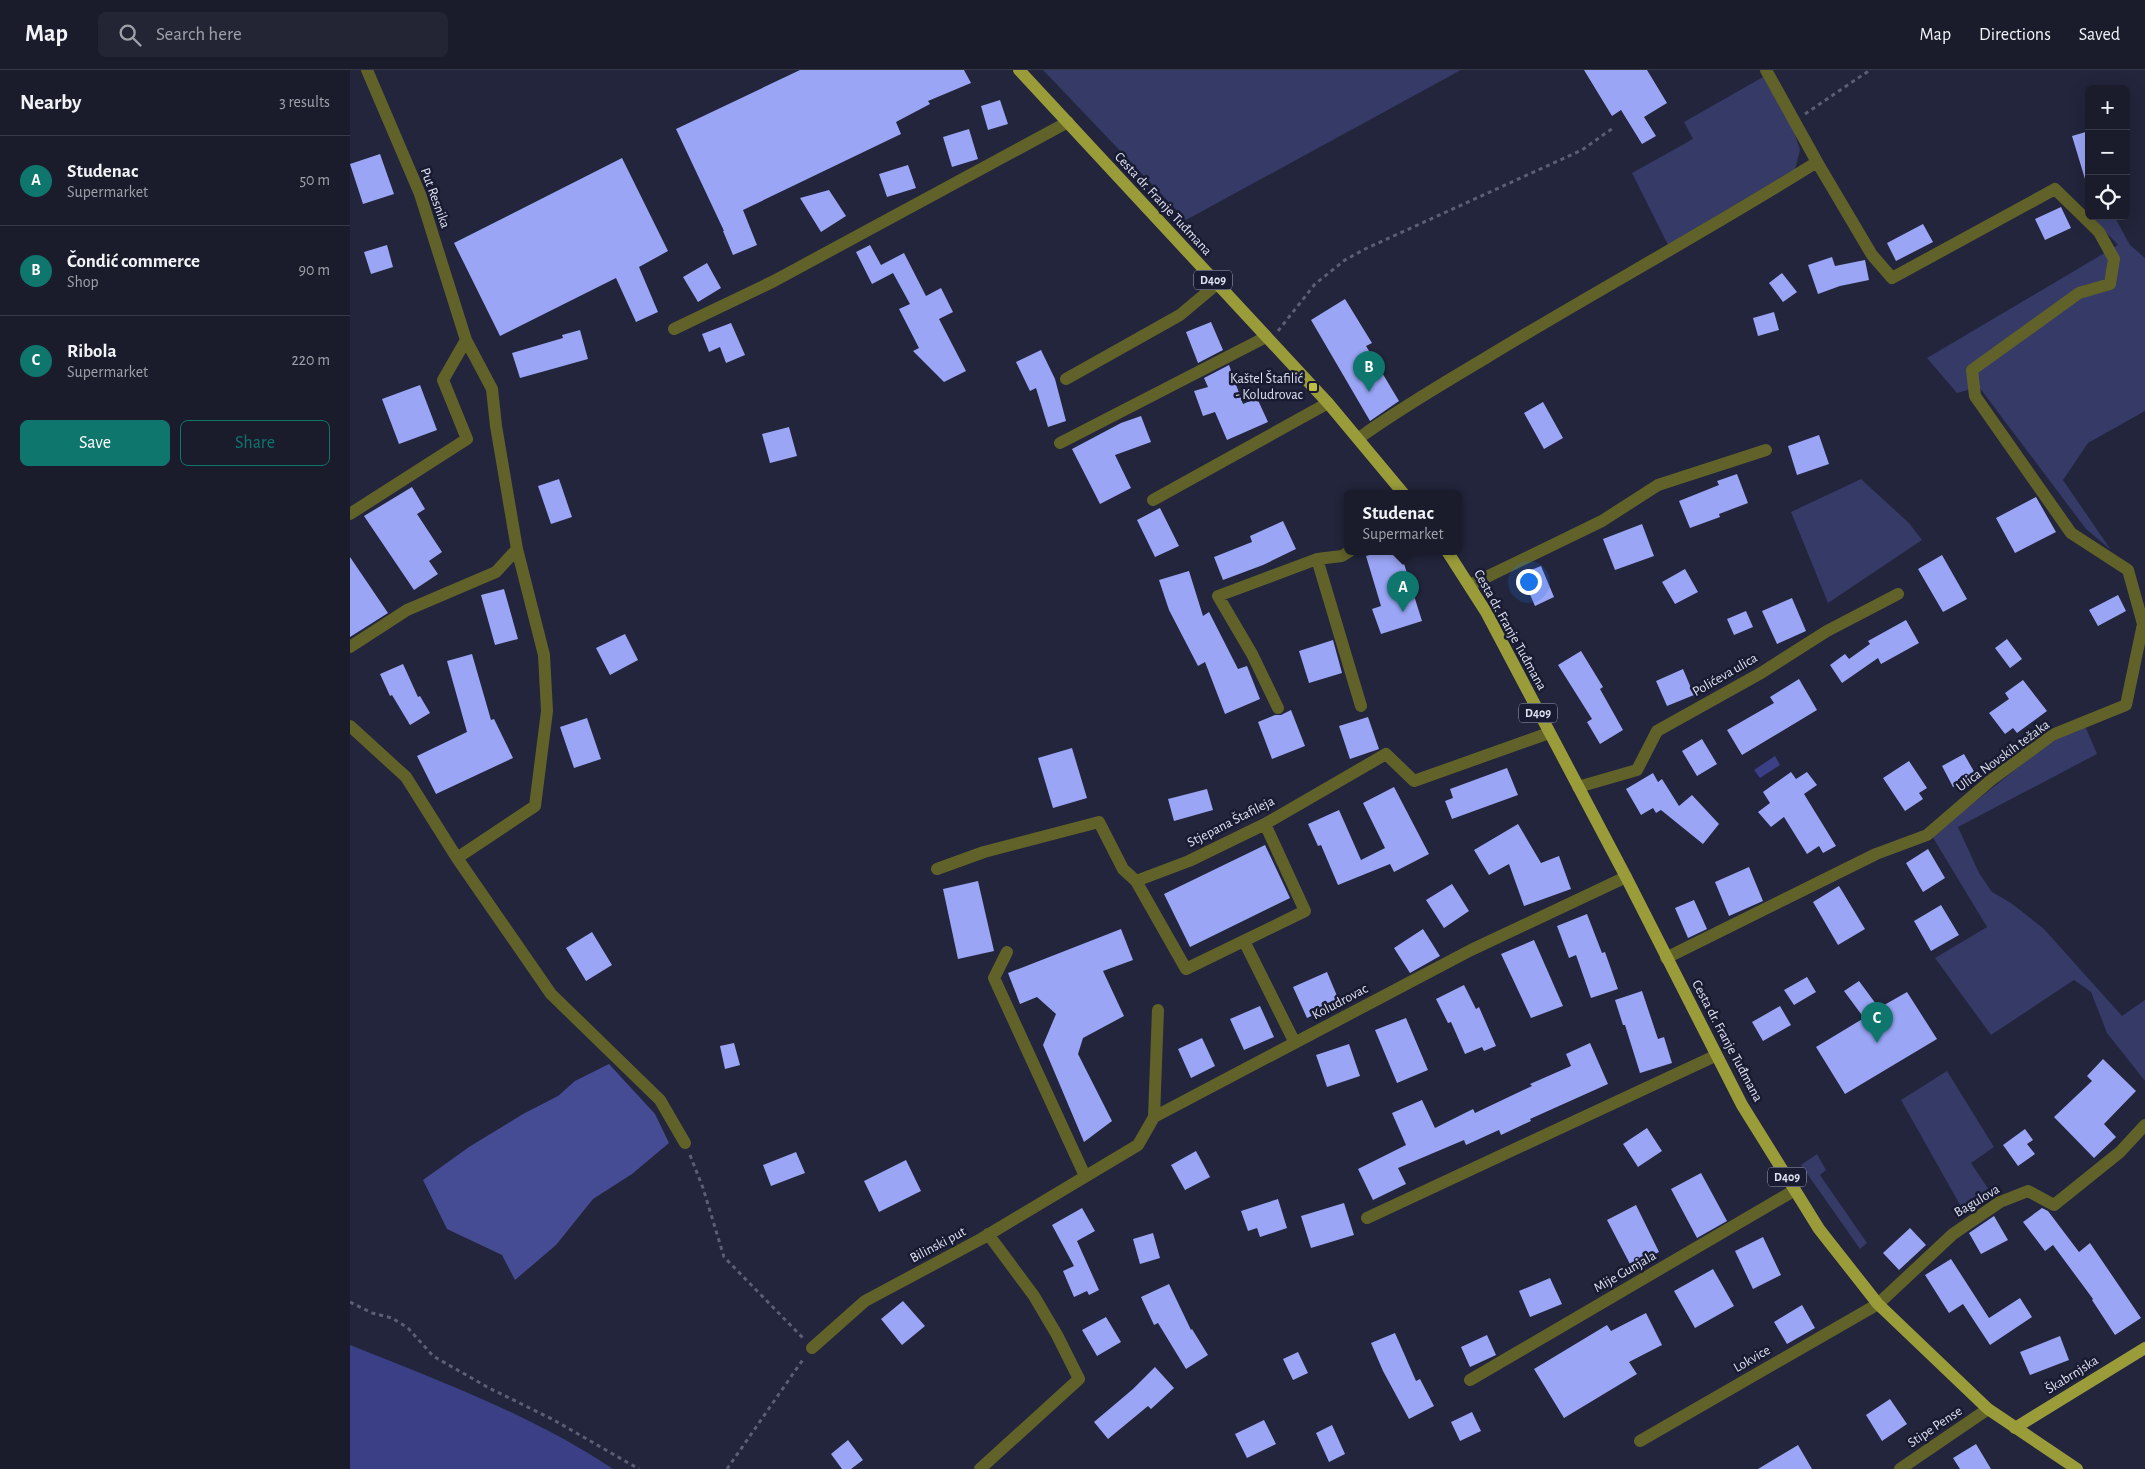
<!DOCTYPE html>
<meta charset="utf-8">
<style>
body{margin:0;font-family:"Alegreya Sans",sans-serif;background:#232534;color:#f1f3f6}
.controls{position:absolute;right:15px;top:15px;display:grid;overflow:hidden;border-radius:8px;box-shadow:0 5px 20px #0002}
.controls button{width:45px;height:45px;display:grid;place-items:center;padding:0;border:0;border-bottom:1px solid #383a48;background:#1a1c2c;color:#f1f3f6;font:25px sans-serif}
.you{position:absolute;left:1178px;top:511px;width:18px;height:18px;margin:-12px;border:4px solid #fff;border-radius:50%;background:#1a73e8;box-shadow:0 0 0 8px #1a73e833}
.badge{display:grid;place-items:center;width:32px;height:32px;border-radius:50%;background:#0f766e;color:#fff;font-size:16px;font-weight:700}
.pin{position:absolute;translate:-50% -41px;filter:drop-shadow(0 1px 2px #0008)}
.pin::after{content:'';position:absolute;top:26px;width:18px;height:15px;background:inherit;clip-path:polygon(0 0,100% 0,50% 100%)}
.popup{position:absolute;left:994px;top:420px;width:118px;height:65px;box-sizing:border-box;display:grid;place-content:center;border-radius:8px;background:#1a1c2c;filter:drop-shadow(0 1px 4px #0005);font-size:16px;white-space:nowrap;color:#9fa1a9}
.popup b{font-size:19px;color:#f1f3f6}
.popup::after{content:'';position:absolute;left:50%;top:100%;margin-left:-10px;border:10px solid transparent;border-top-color:#1a1c2c}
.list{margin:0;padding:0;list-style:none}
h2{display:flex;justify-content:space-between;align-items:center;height:65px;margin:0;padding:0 20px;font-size:21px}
h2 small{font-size:16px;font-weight:400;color:#9fa1a9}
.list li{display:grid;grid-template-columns:32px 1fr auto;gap:15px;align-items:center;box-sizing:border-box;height:90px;padding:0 20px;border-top:1px solid #383a48}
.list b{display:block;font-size:19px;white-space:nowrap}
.list p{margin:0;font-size:16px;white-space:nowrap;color:#9fa1a9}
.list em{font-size:16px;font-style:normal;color:#9fa1a9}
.actions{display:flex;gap:10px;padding:15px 20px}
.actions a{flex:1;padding:11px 0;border:1px solid #0f766e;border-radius:8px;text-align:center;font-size:18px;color:#0f766e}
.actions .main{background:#0f766e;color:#fff}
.icon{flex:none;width:28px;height:28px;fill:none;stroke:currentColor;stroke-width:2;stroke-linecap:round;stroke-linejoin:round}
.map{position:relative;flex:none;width:1795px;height:1399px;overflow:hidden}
header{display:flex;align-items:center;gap:30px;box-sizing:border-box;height:70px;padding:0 25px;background:#1a1c2c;border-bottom:1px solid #383a48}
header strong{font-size:24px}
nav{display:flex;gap:28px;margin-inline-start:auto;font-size:18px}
.search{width:350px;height:45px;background:#232534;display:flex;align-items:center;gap:12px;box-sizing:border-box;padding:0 18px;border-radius:8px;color:#9fa1a9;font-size:19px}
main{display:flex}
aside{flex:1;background:#1a1c2c}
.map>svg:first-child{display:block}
.green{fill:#353a67}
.forest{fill:#464c94}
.water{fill:#3a3f86}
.building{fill:#9aa5f5}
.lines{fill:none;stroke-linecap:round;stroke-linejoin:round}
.path{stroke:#5c5f73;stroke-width:3;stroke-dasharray:4 4;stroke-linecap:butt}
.minor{stroke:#616229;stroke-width:12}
.major{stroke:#9a9c3a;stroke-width:12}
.poi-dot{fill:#bdbf43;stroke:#181b31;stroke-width:2}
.labels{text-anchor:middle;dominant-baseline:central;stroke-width:5;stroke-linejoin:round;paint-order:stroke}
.shield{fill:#181b31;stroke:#a3a6b8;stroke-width:1}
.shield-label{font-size:12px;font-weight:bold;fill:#dfe2f2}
.street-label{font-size:14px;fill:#dfe2f2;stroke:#181b31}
.poi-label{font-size:14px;fill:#dfe2f2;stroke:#181b31;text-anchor:end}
</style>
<header>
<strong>Map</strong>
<div class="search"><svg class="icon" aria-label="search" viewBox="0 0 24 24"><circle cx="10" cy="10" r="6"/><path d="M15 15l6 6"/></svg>Search here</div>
<nav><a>Map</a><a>Directions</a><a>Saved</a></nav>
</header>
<main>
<aside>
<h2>Nearby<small>3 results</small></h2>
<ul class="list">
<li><span class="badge">A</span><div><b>Studenac</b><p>Supermarket</p></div><em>50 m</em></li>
<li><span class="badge">B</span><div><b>Čondić commerce</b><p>Shop</p></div><em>90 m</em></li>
<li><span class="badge">C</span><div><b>Ribola</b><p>Supermarket</p></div><em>220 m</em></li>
</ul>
<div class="actions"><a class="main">Save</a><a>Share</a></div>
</aside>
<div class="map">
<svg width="1795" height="1399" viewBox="0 0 1795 1399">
<rect width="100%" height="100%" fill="#22253b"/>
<path class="green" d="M 693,0 L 1111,0 L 836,150 Z
M 1413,7 L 1444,61 L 1450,80 L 1445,99 L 1318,175 L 1282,103 L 1343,69 L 1334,52 Z
M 1744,146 L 1764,146 L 1780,175 L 1795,188 L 1795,341 L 1738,373 L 1713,410 L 1761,480 L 1736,459 L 1629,317 L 1607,323 L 1577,288 L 1768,175 L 1748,154 Z
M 1511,409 L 1559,453 L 1572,470 L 1478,533 L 1441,442 Z
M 1735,656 L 1747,684 L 1608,757 L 1629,803 L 1642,822 L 1661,833 L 1694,859 L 1772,946 L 1795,930 L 1795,1011 L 1757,963 L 1741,922 L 1724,910 L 1641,965 L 1585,888 L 1637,857 L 1582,766 L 1705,668 Z
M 1597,1001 L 1644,1077 L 1621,1093 L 1639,1120 L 1614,1142 L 1551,1030 Z
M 1467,1084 L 1476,1100 L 1470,1105 L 1517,1173 L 1510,1179 L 1451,1095 Z"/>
<path class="forest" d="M 259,994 L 305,1044 L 319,1073 L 282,1104 L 243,1129 L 206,1175 L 165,1210 L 152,1185 L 97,1159 L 73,1110 L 119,1077 L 173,1044 L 208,1026 L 225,1011 Z"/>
<path class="water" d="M 1425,686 L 1430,695 L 1410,708 L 1404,700 Z
M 0,1275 C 90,1311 182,1345 263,1399 L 0,1399 Z"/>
<path class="building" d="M 450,0 L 614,0 L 621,13 L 578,31 L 580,34 L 546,52 L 551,64 L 393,140 L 407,175 L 383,185 L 373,161 L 374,161 L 326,59 Z
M 1234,0 L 1297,0 L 1317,33 L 1294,47 L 1306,66 L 1292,74 L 1271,40 L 1262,46 Z
M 650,30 L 658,54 L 638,60 L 631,36 Z
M 619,59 L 628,89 L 602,97 L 593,67 Z
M 1739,61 L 1739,109 L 1735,109 L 1722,66 Z
M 30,84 L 44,124 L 13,134 L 0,94 Z
M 272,88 L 318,181 L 289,197 L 308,242 L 286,252 L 266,208 L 150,266 L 104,173 Z
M 558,95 L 566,118 L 537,127 L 529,104 Z
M 479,120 L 496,146 L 471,162 L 450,128 Z
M 1711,137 L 1721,158 L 1695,170 L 1685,149 Z
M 1573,154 L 1583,172 L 1546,191 L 1537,173 Z
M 37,175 L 43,197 L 21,204 L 14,182 Z
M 520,175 L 531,195 L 554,183 L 576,226 L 591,218 L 603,242 L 589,249 L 616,301 L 594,312 L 563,281 L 569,278 L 549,239 L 560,234 L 543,203 L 522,214 L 506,182 Z
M 1482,187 L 1485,196 L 1515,190 L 1519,210 L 1490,216 L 1468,224 L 1458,195 Z
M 357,193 L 371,218 L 348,232 L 333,207 Z
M 1432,203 L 1447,222 L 1433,232 L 1419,213 Z
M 995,229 L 1022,273 L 1016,276 L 1049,331 L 1020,351 L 961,250 Z
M 1424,242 L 1429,260 L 1408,266 L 1403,248 Z
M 861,252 L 873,280 L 848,293 L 836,262 Z
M 381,253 L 395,285 L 376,293 L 370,277 L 359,282 L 352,264 Z
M 230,260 L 238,289 L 170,308 L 162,283 L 213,268 L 212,265 Z
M 691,280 L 705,309 L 716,351 L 698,357 L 686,318 L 680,321 L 666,292 Z
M 879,295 L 893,334 L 907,328 L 918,352 L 877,370 L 865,342 L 853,346 L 844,321 L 858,317 L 854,308 Z
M 70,315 L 87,360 L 49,374 L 32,329 Z
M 1193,332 L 1213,368 L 1194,379 L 1174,343 Z
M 791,346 L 801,372 L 765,385 L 781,418 L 750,434 L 722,379 L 771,353 Z
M 439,357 L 447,386 L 420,393 L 412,364 Z
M 1469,365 L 1479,394 L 1447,405 L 1438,376 Z
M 1387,404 L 1398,433 L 1369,444 L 1370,447 L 1340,458 L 1329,431 L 1369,415 L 1367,411 Z
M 209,409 L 222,447 L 201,454 L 188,416 Z
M 62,417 L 75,439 L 67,444 L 92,482 L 79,491 L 88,504 L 64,520 L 14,446 Z
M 1686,427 L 1706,462 L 1665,483 L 1646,448 Z
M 810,438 L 829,476 L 805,487 L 787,450 Z
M 933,451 L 946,479 L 913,495 L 873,510 L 864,487 L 902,472 L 900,466 Z
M 1292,454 L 1304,486 L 1265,500 L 1253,469 Z
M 1033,481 L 1050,481 L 1072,551 L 1031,564 L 1022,539 L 1031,536 L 1016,486 Z
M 1592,485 L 1617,529 L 1593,542 L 1568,499 Z
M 0,487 L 38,543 L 0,567 Z
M 1191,496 L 1204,527 L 1185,536 L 1171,504 Z
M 1335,499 L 1348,522 L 1325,534 L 1312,512 Z
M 839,501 L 853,546 L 859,542 L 888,599 L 897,596 L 910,629 L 875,644 L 855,592 L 848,596 L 819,540 L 809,510 Z
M 154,519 L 168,569 L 145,575 L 131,525 Z
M 1768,525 L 1776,541 L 1748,556 L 1739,540 Z
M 1442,528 L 1456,561 L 1427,574 L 1412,541 Z
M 1396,541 L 1403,557 L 1384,565 L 1377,549 Z
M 1556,550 L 1569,573 L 1531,594 L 1528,588 L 1492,613 L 1480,595 L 1495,584 L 1499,589 L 1520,574 L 1518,571 Z
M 275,564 L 288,590 L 260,605 L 246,578 Z
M 1657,569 L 1672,589 L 1660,598 L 1645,578 Z
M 983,570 L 992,603 L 959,613 L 949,581 Z
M 1231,581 L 1253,617 L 1250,619 L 1273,660 L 1250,674 L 1237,652 L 1242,649 L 1208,595 Z
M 122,584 L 141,650 L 144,649 L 163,688 L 86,724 L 67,686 L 117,662 L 97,591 Z
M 53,594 L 68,627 L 70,626 L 80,643 L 60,655 L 42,625 L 40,626 L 30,604 Z
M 1333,599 L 1344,625 L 1317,636 L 1306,611 Z
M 1449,609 L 1467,640 L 1392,685 L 1377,660 L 1424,633 L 1420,627 Z
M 1673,610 L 1697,641 L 1667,663 L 1663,658 L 1655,664 L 1639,643 L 1659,629 L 1655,623 Z
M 941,640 L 955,676 L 922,689 L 908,652 L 925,645 L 931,645 Z
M 1018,647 L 1029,679 L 1000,689 L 989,656 Z
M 237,648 L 251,689 L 224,698 L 210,657 Z
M 1352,669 L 1367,694 L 1347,706 L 1332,681 Z
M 722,678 L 737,728 L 703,738 L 688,688 Z
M 1614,684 L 1626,705 L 1603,717 L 1592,696 Z
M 1559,691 L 1577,718 L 1569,723 L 1573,729 L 1555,741 L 1533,708 Z
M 1157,698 L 1168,725 L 1102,749 L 1095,731 L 1103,728 L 1100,719 Z
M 1441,702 L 1446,709 L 1457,702 L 1467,715 L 1454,724 L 1486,776 L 1473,783 L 1469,776 L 1457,784 L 1434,747 L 1421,757 L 1408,742 L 1420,733 L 1413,722 Z
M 1303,703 L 1308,712 L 1312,709 L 1329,736 L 1342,725 L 1369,754 L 1353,774 L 1311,740 L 1306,743 L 1303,738 L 1291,745 L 1276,719 Z
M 1044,717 L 1079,784 L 1044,802 L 1040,794 L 988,815 L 971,775 L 968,776 L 958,754 L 989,740 L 1011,790 L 1035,778 L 1013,733 Z
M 857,719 L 863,740 L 824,751 L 818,729 Z
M 1168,754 L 1191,793 L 1209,786 L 1221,819 L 1174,836 L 1159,794 L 1139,805 L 1124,780 Z
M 915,775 L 940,828 L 840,877 L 814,824 Z
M 1578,779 L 1595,808 L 1573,822 L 1556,793 Z
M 1399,797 L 1413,831 L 1379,846 L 1365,812 Z
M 628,811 L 644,881 L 608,889 L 593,819 Z
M 1102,814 L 1119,841 L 1094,858 L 1076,830 Z
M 1489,816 L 1515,859 L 1488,875 L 1463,832 Z
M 1344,830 L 1357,859 L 1338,868 L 1325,838 Z
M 1591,835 L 1609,865 L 1581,881 L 1564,851 Z
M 1237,844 L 1252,883 L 1255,882 L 1268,919 L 1241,928 L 1226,885 L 1219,888 L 1207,856 Z
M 771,859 L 783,890 L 753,901 L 774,946 L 733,968 L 728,984 L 762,1051 L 734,1072 L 693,975 L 706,944 L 687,927 L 670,934 L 658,903 Z
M 1073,859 L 1090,886 L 1060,903 L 1044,878 Z
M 242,862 L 262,895 L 236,911 L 216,878 Z
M 1184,870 L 1213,936 L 1181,948 L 1151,884 Z
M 977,902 L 990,933 L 957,948 L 943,917 Z
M 1457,907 L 1466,922 L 1444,935 L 1434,920 Z
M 1509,911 L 1529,938 L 1557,922 L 1587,969 L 1495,1024 L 1466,977 L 1514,948 L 1494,921 Z
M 1114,915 L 1126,939 L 1129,937 L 1146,976 L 1134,981 L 1132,977 L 1115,984 L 1101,952 L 1098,953 L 1086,929 Z
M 1292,921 L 1308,969 L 1314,967 L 1322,993 L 1290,1003 L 1275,955 L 1273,955 L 1265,930 Z
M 910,936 L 924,967 L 894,980 L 880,949 Z
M 1430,936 L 1441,955 L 1413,971 L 1402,952 Z
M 1056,948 L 1078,1000 L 1047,1013 L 1025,960 Z
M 852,968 L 865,996 L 841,1008 L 828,979 Z
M 384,973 L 390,995 L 375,999 L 370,976 Z
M 1240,973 L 1258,1014 L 1180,1049 L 1181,1051 L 1151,1065 L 1149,1060 L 1116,1075 L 1114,1070 L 1048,1098 L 1056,1114 L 1023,1130 L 1008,1099 L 1056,1075 L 1042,1043 L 1072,1030 L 1085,1058 L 1123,1039 L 1125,1043 L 1182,1016 L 1180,1014 L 1221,996 L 1216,984 Z
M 999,974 L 1010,1006 L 977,1017 L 966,985 Z
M 1753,989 L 1786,1021 L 1754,1054 L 1766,1067 L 1744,1088 L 1704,1047 L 1742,1011 L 1737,1006 Z
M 1297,1058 L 1312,1081 L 1288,1097 L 1273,1074 Z
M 1675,1059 L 1683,1070 L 1677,1074 L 1685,1084 L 1668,1096 L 1653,1075 Z
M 846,1081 L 860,1107 L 835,1120 L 821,1095 Z
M 446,1082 L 455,1103 L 421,1116 L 413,1095 Z
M 556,1090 L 571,1121 L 529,1142 L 514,1111 Z
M 1351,1103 L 1377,1151 L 1347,1168 L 1321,1119 Z
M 928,1129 L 937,1158 L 910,1167 L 907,1158 L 898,1161 L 891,1141 Z
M 994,1133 L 1004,1165 L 961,1178 L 951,1146 Z
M 1286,1135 L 1309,1182 L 1281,1196 L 1257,1150 Z
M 732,1138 L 745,1161 L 727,1171 L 749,1220 L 739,1225 L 737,1221 L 724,1227 L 713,1201 L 724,1196 L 702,1155 Z
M 1692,1138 L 1698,1141 L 1729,1182 L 1740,1173 L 1791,1248 L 1765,1265 L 1742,1230 L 1743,1229 L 1703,1175 L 1695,1181 L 1673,1152 Z
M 1644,1146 L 1658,1170 L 1631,1184 L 1619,1163 Z
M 1560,1158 L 1576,1175 L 1549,1200 L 1533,1183 Z
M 803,1163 L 810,1188 L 790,1194 L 783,1169 Z
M 1413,1167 L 1431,1205 L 1403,1219 L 1385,1181 Z
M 1601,1189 L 1639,1248 L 1670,1228 L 1682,1247 L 1640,1275 L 1613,1234 L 1599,1243 L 1575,1205 Z
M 1363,1199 L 1384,1236 L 1345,1258 L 1324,1221 Z
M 1200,1208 L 1212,1234 L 1180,1247 L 1169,1221 Z
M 819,1214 L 841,1260 L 842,1259 L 858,1285 L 836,1299 L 808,1253 L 804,1255 L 791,1227 Z
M 553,1231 L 575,1256 L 552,1275 L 531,1249 Z
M 1452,1235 L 1465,1258 L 1437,1274 L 1424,1252 Z
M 1296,1243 L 1312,1275 L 1279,1292 L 1287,1304 L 1214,1348 L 1184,1299 L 1257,1255 L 1261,1261 Z
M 756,1247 L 771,1272 L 747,1286 L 732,1260 Z
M 1045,1263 L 1066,1311 L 1070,1309 L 1084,1336 L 1059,1349 L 1033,1301 L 1021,1273 Z
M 1137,1265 L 1146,1285 L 1120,1297 L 1111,1277 Z
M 1710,1266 L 1719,1290 L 1680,1305 L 1670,1282 Z
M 948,1282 L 958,1303 L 943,1310 L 933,1289 Z
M 805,1297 L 824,1318 L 801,1339 L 798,1336 L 758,1369 L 744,1352 L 783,1319 Z
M 1540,1329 L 1557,1354 L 1532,1371 L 1516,1345 Z
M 1122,1342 L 1131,1361 L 1110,1371 L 1101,1352 Z
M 914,1350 L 926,1374 L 897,1388 L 885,1364 Z
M 982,1355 L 995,1384 L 979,1392 L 966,1363 Z
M 498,1370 L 513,1390 L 501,1399 L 492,1399 L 481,1384 Z
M 1626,1374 L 1641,1399 L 1610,1399 L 1603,1388 Z
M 1448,1375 L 1462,1399 L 1408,1399 Z"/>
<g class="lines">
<path class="path" d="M 1455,44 L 1520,0
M 928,261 L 965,214 L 995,190 L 1015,179 L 1232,80 L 1263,58
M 340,1085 L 353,1118 L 374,1187 L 453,1268
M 0,1232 L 22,1243 L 42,1248 L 58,1258 L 83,1286 L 139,1318 L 202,1349 L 289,1399
M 377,1399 L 454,1288"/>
<path class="minor" d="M 17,0 L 70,124 L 116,270 L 142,319 L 146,356 L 167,479 L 194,585 L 197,641 L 185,736 L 107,788
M 324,259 L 424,211 L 718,52
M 716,309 L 830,245 L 867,214
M 1009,368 C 1049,339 1092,314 1134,289 C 1244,222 1357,161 1467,92
M 710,373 L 916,267
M 803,430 L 978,333
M 0,444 L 117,369 L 93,310 L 116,270
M 967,489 L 1011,636
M 1120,515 L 1252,451 L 1308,415 L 1416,380
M 0,577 L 57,540 L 146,502 L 167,479
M 928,638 L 902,584 L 868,526 L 967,489 L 992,486 L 1000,481
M 0,656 L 56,707 L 107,788 L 201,924 L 310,1030 L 335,1073
M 1228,717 L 1287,700 L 1307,661 L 1411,603 L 1477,561 L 1548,524
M 587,799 L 634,782 L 749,752 L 773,799 L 786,811 L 839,791 L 915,754 L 1036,684 L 1064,711 L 1199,663
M 786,811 L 836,899 L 955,841 L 915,754
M 894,871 L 945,973
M 657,882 L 644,908 L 735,1106
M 1316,888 L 1526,784 L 1577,765 L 1641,710 L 1702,665 L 1776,635 L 1793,554 L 1778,500 L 1721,463 L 1625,326 L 1622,300 L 1729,223 L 1760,214 L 1764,189 L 1749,162 L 1705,119 L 1542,208 L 1522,185 L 1467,92 L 1416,0
M 804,1047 L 808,940
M 1017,1148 L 1365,986
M 462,1278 L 515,1231 L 631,1169 L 788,1075 L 804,1047 L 1121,880 L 1276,807
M 1120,1310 L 1445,1120
M 1290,1371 L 1528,1234 L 1603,1164 L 1650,1132 L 1678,1121 L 1704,1135 L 1770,1082 L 1795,1055
M 630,1399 L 729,1309 L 707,1265 L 684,1226 L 638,1164
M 1550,1399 L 1638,1339"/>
<path class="major" d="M 669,0 L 978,333 L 1053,423
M 1097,481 L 1136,542 L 1276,807 L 1392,1035 L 1469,1159 L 1528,1234 L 1638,1339 L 1727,1399
M 1665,1358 L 1795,1278"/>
</g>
<rect class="poi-dot" x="958" y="312" width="10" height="10" rx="2.5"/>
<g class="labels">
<g class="shield">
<rect x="844" y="200.5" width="38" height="19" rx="4"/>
<rect x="1169" y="633.5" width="38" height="19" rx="4"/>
<rect x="1418" y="1097.5" width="38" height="19" rx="4"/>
</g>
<g class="shield-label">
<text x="863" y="210">D409</text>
<text x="1188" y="643">D409</text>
<text x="1437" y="1107">D409</text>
</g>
<g class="street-label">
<text transform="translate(85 128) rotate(70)">Put Resnika</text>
<text transform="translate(813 134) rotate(47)">Cesta dr. Franje Tuđmana</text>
<text transform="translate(1160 560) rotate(61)">Cesta dr. Franje Tuđmana</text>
<text transform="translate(1375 605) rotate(-30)">Polićeva ulica</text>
<text transform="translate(1653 686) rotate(-36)">Ulica Novskih težaka</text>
<text transform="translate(881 752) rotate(-27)">Stjepana Štafileja</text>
<text transform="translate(990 932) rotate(-28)">Koludrovac</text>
<text transform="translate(1377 971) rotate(62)">Cesta dr. Franje Tuđmana</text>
<text transform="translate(1627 1131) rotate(-31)">Bagulova</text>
<text transform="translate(588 1175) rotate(-28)">Bilinski put</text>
<text transform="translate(1275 1202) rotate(-30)">Mije Gunjala</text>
<text transform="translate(1402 1289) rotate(-30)">Lokvice</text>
<text transform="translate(1722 1305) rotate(-32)">Škabrnjska</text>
<text transform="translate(1585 1357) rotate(-34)">Stipe Pense</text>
</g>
<g class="poi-label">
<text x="953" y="309">Kaštel Štafilić<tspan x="953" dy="16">- Koludrovac</tspan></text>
</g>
</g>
</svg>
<div class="controls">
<button>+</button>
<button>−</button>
<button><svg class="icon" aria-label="locate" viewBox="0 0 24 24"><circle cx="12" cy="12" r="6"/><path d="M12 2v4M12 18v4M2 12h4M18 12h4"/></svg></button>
</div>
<div class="you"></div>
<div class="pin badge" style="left:1053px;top:542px">A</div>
<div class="popup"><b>Studenac</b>Supermarket</div>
<div class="pin badge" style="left:1019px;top:322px">B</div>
<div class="pin badge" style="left:1527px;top:973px">C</div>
</div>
</main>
